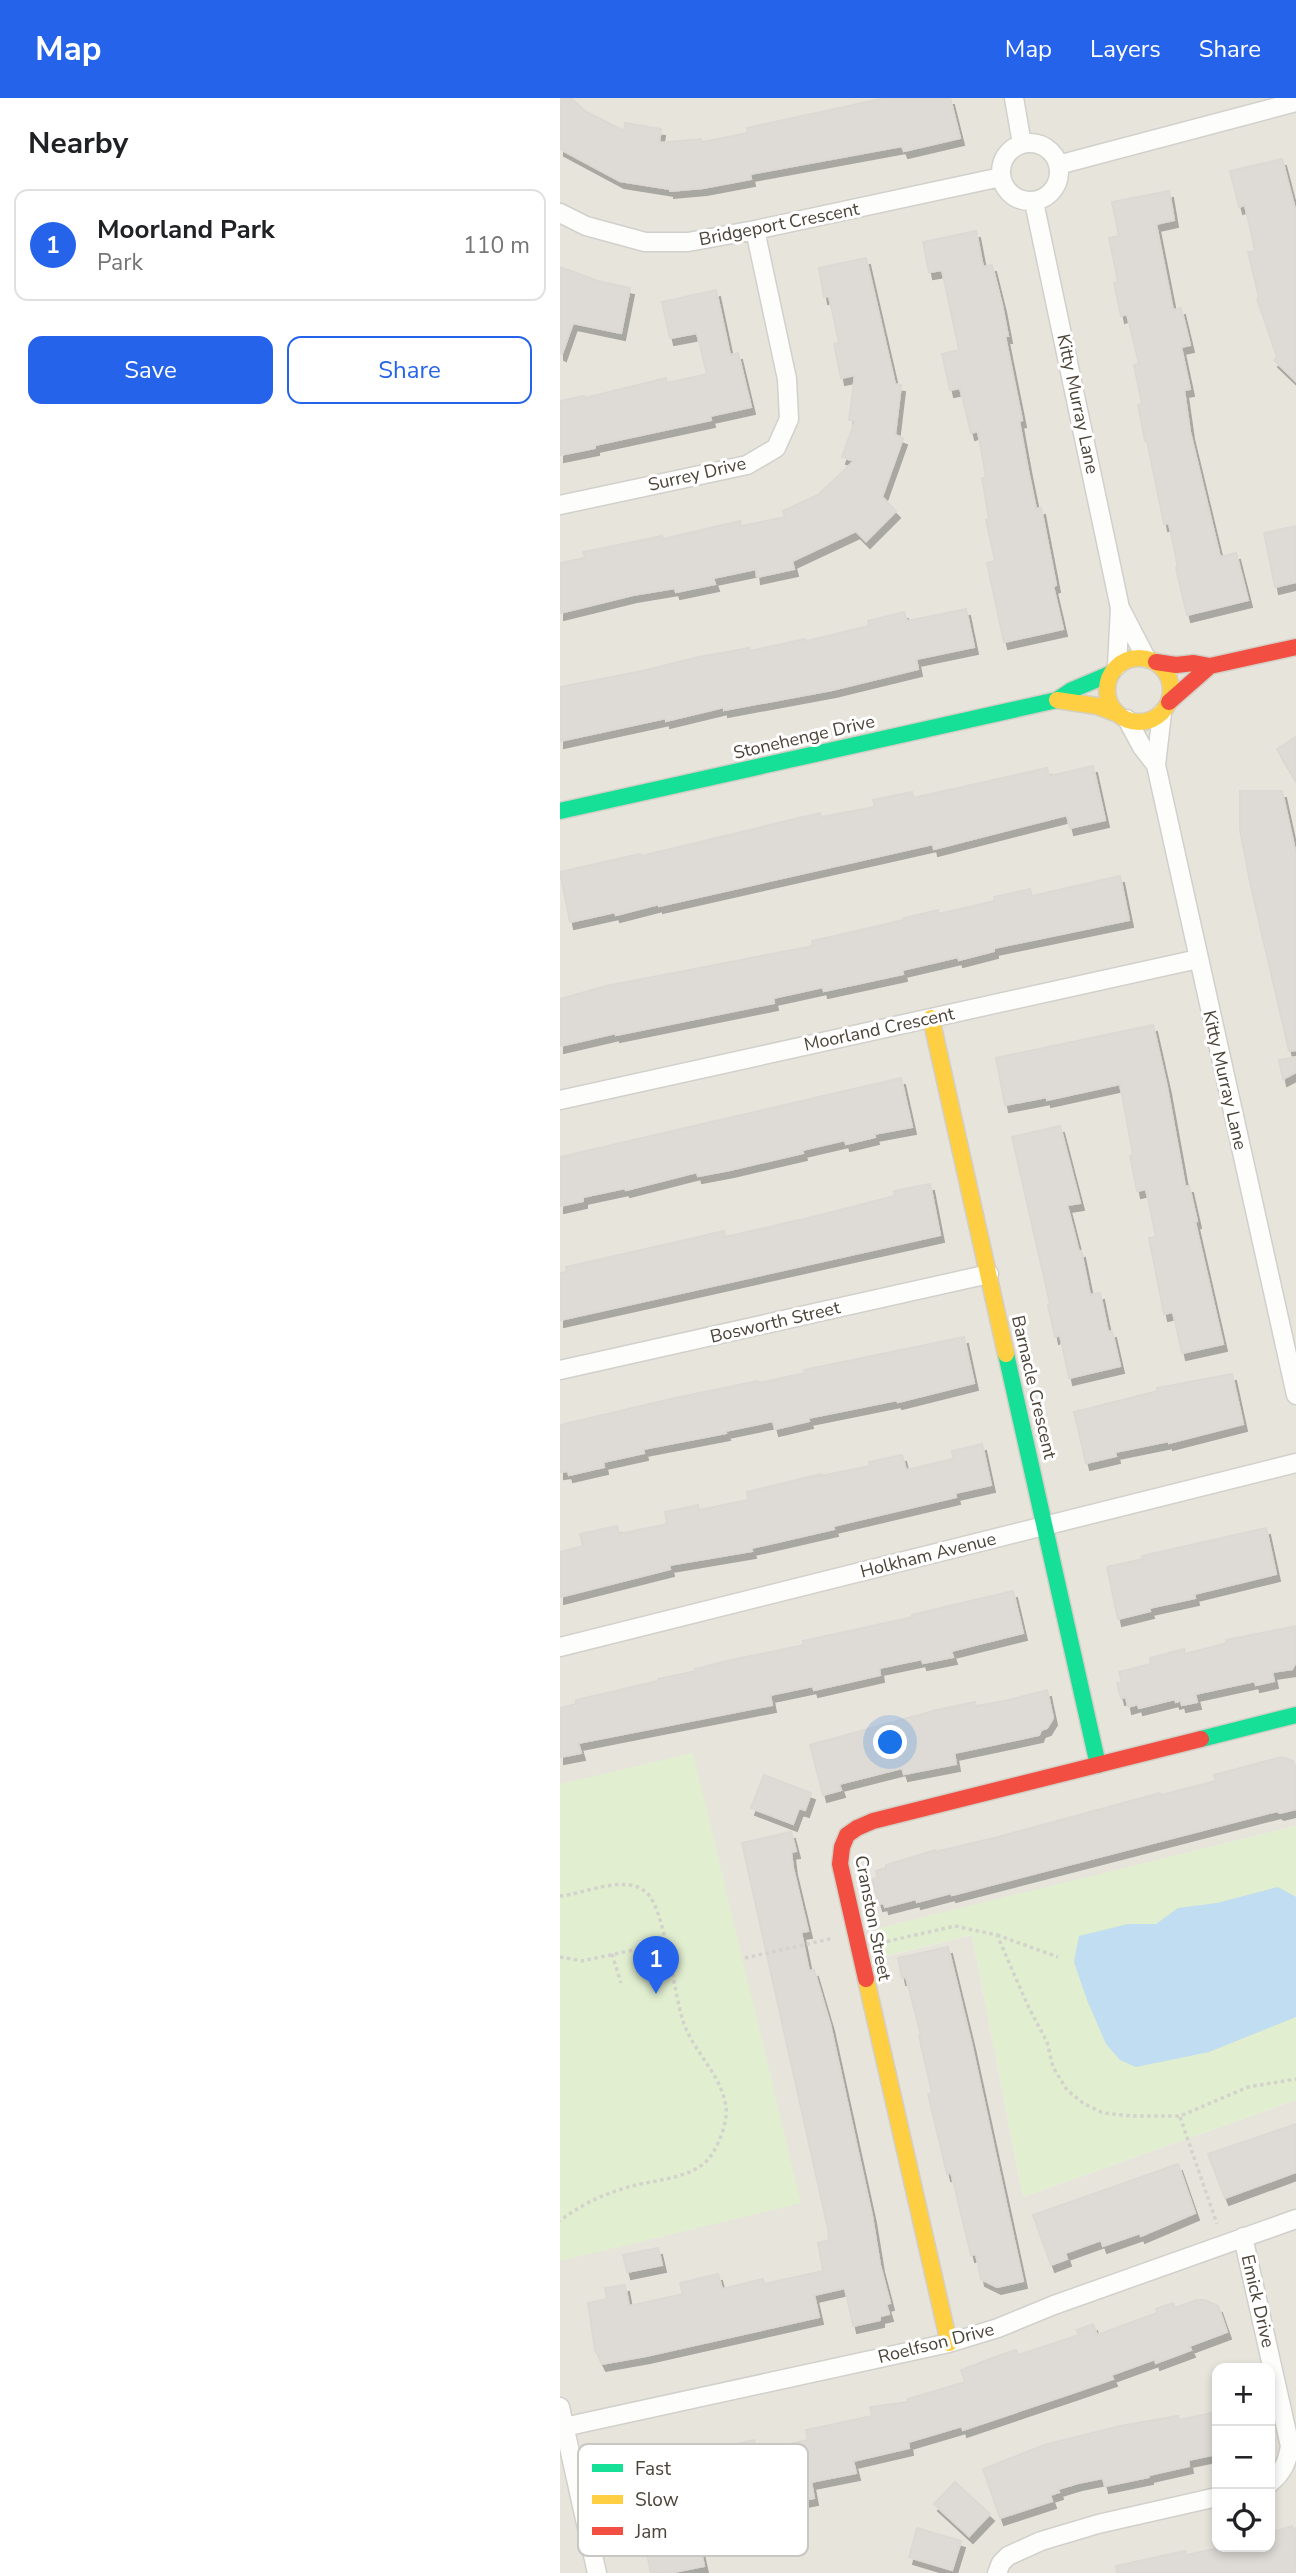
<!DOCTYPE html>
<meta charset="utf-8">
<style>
body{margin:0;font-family:"Nunito Sans",sans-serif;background:#f6f6f6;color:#202124}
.controls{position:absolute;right:21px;bottom:21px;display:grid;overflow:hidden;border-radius:14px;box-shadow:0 4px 10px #0003}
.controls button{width:63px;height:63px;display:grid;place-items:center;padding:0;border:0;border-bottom:2px solid #e0e0e0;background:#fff;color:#202124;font:35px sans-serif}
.you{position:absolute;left:331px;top:1645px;width:24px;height:24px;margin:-18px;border:5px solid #fff;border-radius:50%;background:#1a73e8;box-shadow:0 0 0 10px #1a73e833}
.badge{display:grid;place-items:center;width:46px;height:46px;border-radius:50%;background:#2563eb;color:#fff;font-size:23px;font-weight:700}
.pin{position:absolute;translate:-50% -58px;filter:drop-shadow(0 2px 4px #0008)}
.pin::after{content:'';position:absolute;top:37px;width:24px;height:21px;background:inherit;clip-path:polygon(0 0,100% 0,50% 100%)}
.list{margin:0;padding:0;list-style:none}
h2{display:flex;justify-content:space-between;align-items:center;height:91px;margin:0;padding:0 28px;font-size:30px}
h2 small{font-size:23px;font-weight:400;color:#757577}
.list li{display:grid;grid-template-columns:46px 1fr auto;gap:21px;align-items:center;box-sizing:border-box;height:112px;margin:0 14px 14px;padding:0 14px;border:2px solid #e0e0e0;border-radius:14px}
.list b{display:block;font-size:26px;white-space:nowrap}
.list p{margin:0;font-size:23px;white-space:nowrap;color:#757577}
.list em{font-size:23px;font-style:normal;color:#757577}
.actions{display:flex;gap:14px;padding:21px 28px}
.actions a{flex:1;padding:16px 0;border:2px solid #2563eb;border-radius:14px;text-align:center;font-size:24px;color:#2563eb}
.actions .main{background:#2563eb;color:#fff}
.icon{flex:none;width:38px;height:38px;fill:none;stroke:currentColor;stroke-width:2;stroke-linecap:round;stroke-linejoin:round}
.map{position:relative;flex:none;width:736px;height:2475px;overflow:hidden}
header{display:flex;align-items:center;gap:42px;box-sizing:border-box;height:98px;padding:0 35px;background:#2563eb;color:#fff}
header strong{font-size:33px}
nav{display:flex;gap:38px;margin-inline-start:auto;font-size:24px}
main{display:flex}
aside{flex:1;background:#fff}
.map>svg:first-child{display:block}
.residential{fill:#e7e4dc;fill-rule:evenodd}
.green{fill:#e1eecf}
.water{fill:#c0ddf1}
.building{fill:#dedbd6;stroke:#dcd9d4;stroke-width:2;filter:url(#shadow)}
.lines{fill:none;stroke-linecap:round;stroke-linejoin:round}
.street-casing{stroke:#d2d0cb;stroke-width:21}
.fast-casing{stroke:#d3cfc5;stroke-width:19}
.slow-casing{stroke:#d3cfc5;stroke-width:19}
.jam-casing{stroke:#d3cfc5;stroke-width:19}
.path{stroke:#d3d2cc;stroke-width:3.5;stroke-dasharray:3.5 3.5;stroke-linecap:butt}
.street{stroke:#fdfdfc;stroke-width:18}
.fast{stroke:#16e098;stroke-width:16}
.slow{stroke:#ffcf43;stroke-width:16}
.jam{stroke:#f24e42;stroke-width:16}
.labels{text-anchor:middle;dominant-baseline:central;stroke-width:6;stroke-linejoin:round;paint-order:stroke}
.street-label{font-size:18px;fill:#4b4439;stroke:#fff}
.key{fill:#fff;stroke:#c9c7c4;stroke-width:2}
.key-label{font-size:19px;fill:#4b4439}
</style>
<header>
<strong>Map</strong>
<nav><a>Map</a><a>Layers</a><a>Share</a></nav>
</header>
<main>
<aside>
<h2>Nearby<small></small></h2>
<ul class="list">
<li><span class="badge">1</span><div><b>Moorland Park</b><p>Park</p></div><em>110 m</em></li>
</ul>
<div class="actions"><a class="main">Save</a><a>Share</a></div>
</aside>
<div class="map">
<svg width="736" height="2475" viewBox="0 0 736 2475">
<defs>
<filter id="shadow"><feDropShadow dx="4" dy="7" stdDeviation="0" flood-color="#0004"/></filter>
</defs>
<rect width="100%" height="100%" fill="#f4f2ee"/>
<path class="residential" d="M 0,0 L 736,0 L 736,1728 L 319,1831 L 327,1858 L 412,1837 L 463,2099 L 736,2002 L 736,2475 L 0,2475 ZM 657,2270 L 710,2270 L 710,2449 L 657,2449 Z"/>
<path class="green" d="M 133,1655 L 241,2105 L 0,2163 L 0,1686 Z
M 736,1728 L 736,2002 L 463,2099 L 412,1837 L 326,1858 L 319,1830 Z"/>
<path class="water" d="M 718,1789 L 736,1799 L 736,1919 L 649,1954 L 576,1969 L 560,1962 L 546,1946 L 527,1902 L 514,1864 L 519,1838 L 568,1826 L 596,1826 L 618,1810 L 657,1805 Z"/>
<path class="building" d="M 0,0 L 11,0 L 25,13 L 64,33 L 65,25 L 101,31 L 99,45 L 141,41 L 142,44 L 188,35 L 187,30 L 325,0 L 390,0 L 400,40 L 344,53 L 342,48 L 190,76 L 191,81 L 143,90 L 110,93 L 110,91 L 60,83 L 0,51 Z
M 722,61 L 736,115 L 736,283 L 714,262 L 717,259 L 697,201 L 699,200 L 688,154 L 695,153 L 685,107 L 679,109 L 670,73 Z
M 609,93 L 614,122 L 596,126 L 613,212 L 621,210 L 630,247 L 621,249 L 630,291 L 624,292 L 630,334 L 660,459 L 676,455 L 688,502 L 627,517 L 616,470 L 618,470 L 609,425 L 604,426 L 587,343 L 585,343 L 578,307 L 582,306 L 574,267 L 579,266 L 567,216 L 561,218 L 554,185 L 558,184 L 549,140 L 559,138 L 552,104 Z
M 416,133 L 423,169 L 432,167 L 442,207 L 448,238 L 445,238 L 462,322 L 459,323 L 468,372 L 476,411 L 481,410 L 496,487 L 493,488 L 503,531 L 444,544 L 427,465 L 435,463 L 426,422 L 429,421 L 422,380 L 426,380 L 418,333 L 411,335 L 400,290 L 390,292 L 382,256 L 399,252 L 382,172 L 369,174 L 363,144 Z
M 306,160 L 335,286 L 341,287 L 335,337 L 343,340 L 322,399 L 336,413 L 306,443 L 296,433 L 232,463 L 234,471 L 197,479 L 196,471 L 153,480 L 155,486 L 116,494 L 115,490 L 73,497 L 0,515 L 0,465 L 25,460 L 23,454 L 58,447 L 102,438 L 103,441 L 180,423 L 181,428 L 225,419 L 223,413 L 258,397 L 294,363 L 282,359 L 295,323 L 289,322 L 295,277 L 281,280 L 274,246 L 279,245 L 269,198 L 264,199 L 259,170 Z
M 0,169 L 38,183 L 70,190 L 61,235 L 13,225 L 2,256 L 0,255 Z
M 156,192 L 170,257 L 178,255 L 191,309 L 150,318 L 151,322 L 35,347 L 35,350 L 0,357 L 0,303 L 24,298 L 25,300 L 106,280 L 107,285 L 147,276 L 137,235 L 110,240 L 102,204 Z
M 736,428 L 736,484 L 715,489 L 704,435 Z
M 406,511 L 414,549 L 356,561 L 358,571 L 272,592 L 164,612 L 164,609 L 106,623 L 106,620 L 0,643 L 0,589 L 82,573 L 139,559 L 189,550 L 190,553 L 245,541 L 246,543 L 309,528 L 308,523 L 344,514 L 347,523 Z
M 736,639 L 736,683 L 717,651 Z
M 533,668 L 545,722 L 510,730 L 507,717 L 374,751 L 373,746 L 99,808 L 99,806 L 56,817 L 55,814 L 10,824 L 0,774 L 80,756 L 81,758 L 260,715 L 261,719 L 315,709 L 313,702 L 352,694 L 353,700 L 487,670 L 489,678 Z
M 680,693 L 722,693 L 736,757 L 736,952 L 729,953 L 691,789 L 680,732 Z
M 560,778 L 569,822 L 434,850 L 434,853 L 399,862 L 398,859 L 342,872 L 343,876 L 264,893 L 263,889 L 213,900 L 214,905 L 56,937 L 56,935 L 0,948 L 0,901 L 46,888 L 253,848 L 252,843 L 344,822 L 344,820 L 378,812 L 378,816 L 435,803 L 434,799 L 470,791 L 472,798 Z
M 593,927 L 607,989 L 625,1088 L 629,1088 L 637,1123 L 635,1124 L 663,1246 L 622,1255 L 613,1214 L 604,1216 L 589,1140 L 596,1139 L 586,1091 L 577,1093 L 570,1058 L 573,1057 L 560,986 L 487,1002 L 487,999 L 445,1007 L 436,960 Z
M 736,959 L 736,974 L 723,981 L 719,962 Z
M 341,980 L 352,1029 L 314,1036 L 315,1039 L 286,1046 L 285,1042 L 242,1052 L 243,1055 L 170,1072 L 138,1078 L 137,1074 L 66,1092 L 65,1090 L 23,1099 L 23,1103 L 0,1108 L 0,1059 Z
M 500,1028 L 520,1105 L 507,1107 L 519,1154 L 521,1153 L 530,1197 L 540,1195 L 548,1234 L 552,1233 L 560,1268 L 509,1280 L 500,1237 L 495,1239 L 488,1207 L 490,1206 L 452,1039 Z
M 370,1086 L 380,1137 L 0,1222 L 0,1175 L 7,1174 L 6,1169 L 164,1133 L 165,1139 L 248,1120 L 335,1098 L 334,1093 Z
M 404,1239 L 414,1285 L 338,1304 L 337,1302 L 248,1320 L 249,1323 L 215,1331 L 213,1323 L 165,1333 L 166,1335 L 83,1351 L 84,1355 L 43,1364 L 44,1369 L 9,1377 L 8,1373 L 0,1374 L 0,1327 L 115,1300 L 198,1283 L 199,1285 L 245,1275 L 244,1272 Z
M 672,1276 L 683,1326 L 609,1345 L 609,1343 L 555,1354 L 556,1358 L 526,1365 L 514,1314 L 598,1293 L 597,1290 Z
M 422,1346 L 431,1387 L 395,1395 L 396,1399 L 273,1428 L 274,1431 L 191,1450 L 192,1453 L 109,1467 L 110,1471 L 0,1499 L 0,1454 L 23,1448 L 20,1436 L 57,1428 L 59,1436 L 107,1426 L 105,1414 L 138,1407 L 139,1412 L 188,1402 L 187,1394 L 261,1376 L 261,1378 L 310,1368 L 309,1364 L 342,1357 L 346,1372 L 393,1361 L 392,1353 Z
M 706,1430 L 716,1476 L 634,1496 L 635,1500 L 589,1510 L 590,1513 L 558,1521 L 547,1469 L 583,1461 L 582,1458 Z
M 453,1493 L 463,1535 L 391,1553 L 393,1559 L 363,1565 L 362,1561 L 319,1570 L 320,1577 L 254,1592 L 253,1588 L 210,1597 L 212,1607 L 18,1645 L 21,1655 L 0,1659 L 0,1610 L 16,1606 L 16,1602 L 98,1583 L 98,1581 L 136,1573 L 135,1571 L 171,1562 L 244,1547 L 243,1543 L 353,1519 L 352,1517 L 389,1508 Z
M 736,1528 L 736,1564 L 732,1571 L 712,1574 L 714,1583 L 696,1587 L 695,1583 L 635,1596 L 637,1604 L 622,1607 L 621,1602 L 616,1604 L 615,1601 L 579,1610 L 578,1606 L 568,1609 L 566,1599 L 561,1600 L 557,1585 L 562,1584 L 559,1574 L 591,1566 L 590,1560 L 624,1551 L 625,1556 L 667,1545 L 666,1542 Z
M 487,1592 L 493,1620 L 487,1630 L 481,1632 L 479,1637 L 394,1655 L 396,1666 L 344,1676 L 342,1670 L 279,1686 L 281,1692 L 263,1697 L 250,1647 L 377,1612 L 415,1604 L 416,1608 L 449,1602 Z
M 722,1659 L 733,1663 L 736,1672 L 736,1711 L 720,1715 L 717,1713 L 392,1797 L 391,1795 L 357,1804 L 356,1801 L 325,1809 L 324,1805 L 319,1806 L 312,1781 L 318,1780 L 316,1773 L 326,1770 L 326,1767 L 375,1752 L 375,1754 L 438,1739 L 600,1695 L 601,1697 L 656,1683 L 654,1677 Z
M 204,1677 L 251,1695 L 245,1712 L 239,1710 L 233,1726 L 191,1710 Z
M 231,1734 L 236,1753 L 231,1754 L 233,1770 L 248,1833 L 241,1834 L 249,1873 L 254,1872 L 270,1926 L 312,2118 L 320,2167 L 330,2205 L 326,2206 L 329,2216 L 320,2218 L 320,2222 L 293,2228 L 285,2190 L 254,2197 L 259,2219 L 86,2258 L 42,2266 L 35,2252 L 28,2205 L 47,2201 L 45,2190 L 65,2187 L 69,2208 L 123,2196 L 120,2185 L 158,2176 L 162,2191 L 203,2181 L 204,2186 L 263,2173 L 258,2145 L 269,2142 L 268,2131 L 182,1745 Z
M 388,1849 L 411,1944 L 463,2183 L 437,2189 L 421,2181 L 416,2156 L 411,2157 L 391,2074 L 387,2076 L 368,1996 L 372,1995 L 359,1938 L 361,1938 L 346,1879 L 342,1880 L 338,1860 Z
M 736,2026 L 736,2074 L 665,2100 L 648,2056 Z
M 618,2066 L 635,2115 L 581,2138 L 580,2135 L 543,2148 L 541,2142 L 505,2155 L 507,2161 L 491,2167 L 473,2117 Z
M 98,2150 L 102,2167 L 67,2174 L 63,2157 Z
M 636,2202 L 645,2202 L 658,2208 L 667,2234 L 629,2248 L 631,2252 L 596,2265 L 595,2261 L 551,2277 L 553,2281 L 521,2292 L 403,2332 L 402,2328 L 348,2344 L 349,2350 L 293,2363 L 296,2375 L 251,2384 L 254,2400 L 214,2408 L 211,2394 L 169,2403 L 167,2393 L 73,2418 L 63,2372 L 194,2342 L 197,2353 L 248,2342 L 246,2332 L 312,2318 L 310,2309 L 348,2304 L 348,2301 L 405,2284 L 401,2272 L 438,2258 L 456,2252 L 458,2257 L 519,2237 L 517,2232 L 533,2226 L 537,2237 L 597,2215 L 596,2211 L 613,2205 L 615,2210 Z
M 657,2314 L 657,2356 L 628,2362 L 629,2368 L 589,2377 L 589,2379 L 545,2388 L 543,2380 L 518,2385 L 498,2391 L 499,2394 L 490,2397 L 492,2403 L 440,2420 L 423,2371 L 484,2347 L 560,2328 L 618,2318 L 619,2322 Z
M 395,2384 L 430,2416 L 409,2438 L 374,2406 Z
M 732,2428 L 732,2431 L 736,2430 L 736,2475 L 557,2475 L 556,2468 L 625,2453 L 626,2457 L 664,2449 L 710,2449 L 710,2435 Z
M 357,2430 L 401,2443 L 392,2472 L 349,2459 Z
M 137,2436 L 144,2468 L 109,2475 L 91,2475 L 85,2447 Z"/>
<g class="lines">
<defs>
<path id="street" d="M 454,0 L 462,46
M441 74a29 29 0 1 1 58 0a29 29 0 1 1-58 0Z
M 498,67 L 736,4
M 474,104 L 560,510 L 557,568
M 0,115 L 26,128 L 85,144 L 128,144 L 195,132 L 441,79
M 0,407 L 187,367 L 216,350 L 229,321 L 227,281 L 195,132
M 560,510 L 586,560
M 602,615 L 596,667 L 736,1297
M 567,621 L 582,649 L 596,667
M 0,1002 L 638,861
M 0,1272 L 429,1176
M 0,1549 L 736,1365
M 683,2139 L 730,2348 C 727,2365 723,2374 710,2385
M 0,2309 L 37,2475
M 4,2329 L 389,2245 L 438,2230 L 494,2207 L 736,2121
M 437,2475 L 441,2465 L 448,2458 L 481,2443 L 538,2426 L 657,2399"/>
<path id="fast" d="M 0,713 L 497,602 L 512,592 L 552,575
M 446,1256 L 538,1667
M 641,1641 L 736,1617"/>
<path id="slow" d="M547 592a32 32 0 1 1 64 0a32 32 0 1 1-64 0Z
M 497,602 L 537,608 L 558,616
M 371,920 L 446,1256
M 306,1881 L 389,2245"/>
<path id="jam" d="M 596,564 L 616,567 L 634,565 L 650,568 L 736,549
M 609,604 L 650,568
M 306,1881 L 280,1766 L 282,1749 L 287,1737 L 297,1730 L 313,1723 L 641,1641"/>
</defs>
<use href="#street" class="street-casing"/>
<use href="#fast" class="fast-casing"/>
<use href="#slow" class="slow-casing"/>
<use href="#jam" class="jam-casing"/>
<path class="path" d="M 0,1798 C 25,1796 66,1775 87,1795 C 105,1812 114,1896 123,1923 C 133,1954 161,1975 166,2009 C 168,2023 159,2047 150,2059 C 135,2080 95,2082 72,2088 C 46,2095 21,2106 0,2123
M 437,1837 L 498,1859
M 320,1845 L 395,1828 L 437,1837 L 468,1908 L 487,1944 L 493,1969 L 507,1992 L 523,2005 L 543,2015 L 572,2018 L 620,2018 L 688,1989 L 736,1981
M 52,1856 L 61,1885
M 0,1859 L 22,1863 L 106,1845
M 185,1860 L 274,1840
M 620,2019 L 657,2126"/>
<use href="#street" class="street"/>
<use href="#fast" class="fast"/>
<use href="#slow" class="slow"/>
<use href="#jam" class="jam"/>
</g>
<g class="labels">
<g class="street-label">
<text transform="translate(219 126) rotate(-11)">Bridgeport Crescent</text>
<text transform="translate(518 306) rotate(78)">Kitty Murray Lane</text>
<text transform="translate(137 376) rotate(-13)">Surrey Drive</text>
<text transform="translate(244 639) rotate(-13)">Stonehenge Drive</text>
<text transform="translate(319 931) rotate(-12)">Moorland Crescent</text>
<text transform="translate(665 982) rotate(77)">Kitty Murray Lane</text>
<text transform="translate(215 1224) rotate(-13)">Bosworth Street</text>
<text transform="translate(474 1289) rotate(77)">Barnacle Crescent</text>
<text transform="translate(368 1457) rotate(-14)">Holkham Avenue</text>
<text transform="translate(313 1820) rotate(79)">Cranston Street</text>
<text transform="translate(698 2203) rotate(77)">Emick Drive</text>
<text transform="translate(376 2245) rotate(-14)">Roelfson Drive</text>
</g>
</g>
<rect x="18" y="2346" width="230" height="112" rx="10" class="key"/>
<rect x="32" y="2366" width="31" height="8" fill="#16e098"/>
<rect x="32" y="2397" width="31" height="9" fill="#ffcf43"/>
<rect x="32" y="2429" width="31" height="8" fill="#f24e42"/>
<g class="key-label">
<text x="75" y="2377">Fast</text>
<text x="75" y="2408">Slow</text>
<text x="75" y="2440">Jam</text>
</g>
</svg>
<div class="controls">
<button>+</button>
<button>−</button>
<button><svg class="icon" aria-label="locate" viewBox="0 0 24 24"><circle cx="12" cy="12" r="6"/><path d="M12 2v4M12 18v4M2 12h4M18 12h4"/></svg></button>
</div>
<div class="you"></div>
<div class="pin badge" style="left:96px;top:1896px">1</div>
</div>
</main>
